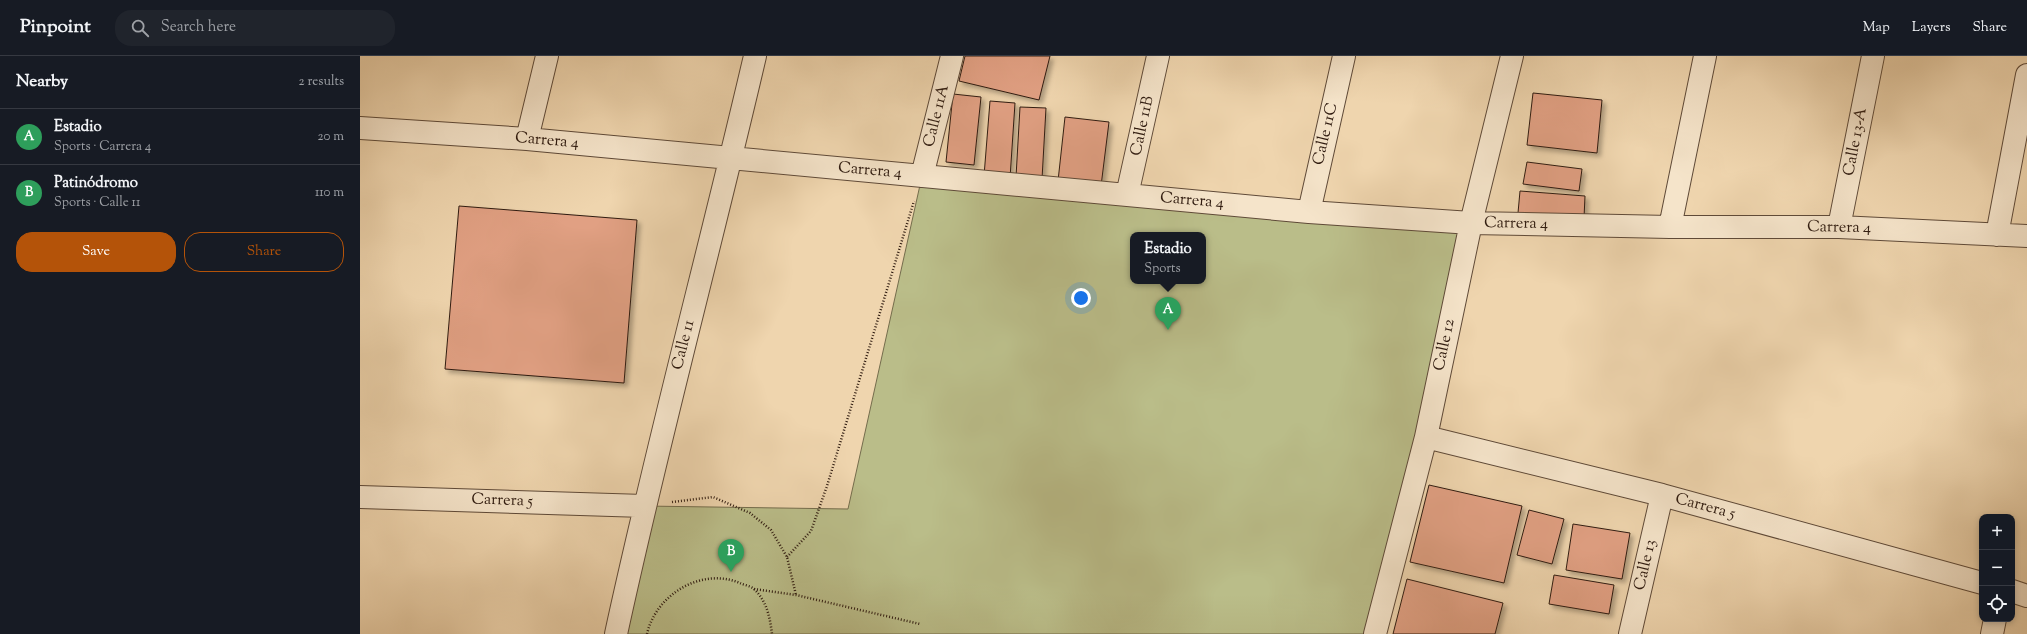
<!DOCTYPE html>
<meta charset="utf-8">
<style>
body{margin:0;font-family:"Sorts Mill Goudy",serif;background:#20242c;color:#f1f3f6}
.controls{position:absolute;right:12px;bottom:12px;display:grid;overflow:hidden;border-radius:8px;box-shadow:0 2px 6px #0003}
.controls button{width:36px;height:36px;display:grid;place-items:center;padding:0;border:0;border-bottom:1px solid #363941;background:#171b24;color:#f1f3f6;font:20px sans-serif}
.you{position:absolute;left:721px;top:242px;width:14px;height:14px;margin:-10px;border:3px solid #fff;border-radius:50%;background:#1a73e8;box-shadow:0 0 0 6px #1a73e833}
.badge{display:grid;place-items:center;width:26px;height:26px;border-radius:50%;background:#b45309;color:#fff;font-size:13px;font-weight:700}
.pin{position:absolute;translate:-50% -33px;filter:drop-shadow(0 1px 2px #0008)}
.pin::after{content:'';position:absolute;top:21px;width:14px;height:12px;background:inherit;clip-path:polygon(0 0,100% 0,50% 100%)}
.popup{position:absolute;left:770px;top:176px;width:76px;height:52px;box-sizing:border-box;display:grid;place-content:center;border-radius:8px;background:#171b24;filter:drop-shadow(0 1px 3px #0005);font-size:13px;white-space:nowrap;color:#9ea1a6}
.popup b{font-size:15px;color:#f1f3f6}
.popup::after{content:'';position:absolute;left:50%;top:100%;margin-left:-8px;border:8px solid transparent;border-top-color:#171b24}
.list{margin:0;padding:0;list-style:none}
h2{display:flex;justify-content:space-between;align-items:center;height:52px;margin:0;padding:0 16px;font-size:17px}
h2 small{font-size:13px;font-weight:400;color:#9ea1a6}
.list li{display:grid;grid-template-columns:26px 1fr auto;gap:12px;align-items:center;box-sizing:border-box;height:56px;padding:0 16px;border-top:1px solid #363941}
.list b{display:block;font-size:15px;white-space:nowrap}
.list p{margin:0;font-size:13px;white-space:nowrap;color:#9ea1a6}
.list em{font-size:13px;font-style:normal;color:#9ea1a6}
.actions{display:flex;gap:8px;padding:12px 16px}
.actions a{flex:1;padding:9px 0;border:1px solid #b45309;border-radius:16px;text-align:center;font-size:14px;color:#b45309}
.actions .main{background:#b45309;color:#fff}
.icon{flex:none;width:22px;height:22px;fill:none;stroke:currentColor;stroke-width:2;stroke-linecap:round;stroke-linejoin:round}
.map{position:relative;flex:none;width:1667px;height:578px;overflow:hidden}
header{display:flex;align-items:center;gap:24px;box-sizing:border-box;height:56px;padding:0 20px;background:#171b24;border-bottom:1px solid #363941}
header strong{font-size:19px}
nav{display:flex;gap:22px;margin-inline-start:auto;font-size:14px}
.search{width:280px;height:36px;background:#20242c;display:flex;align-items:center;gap:10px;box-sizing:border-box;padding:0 14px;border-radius:16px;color:#9ea1a6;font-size:15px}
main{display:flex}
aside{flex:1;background:#171b24}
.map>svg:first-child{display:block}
.green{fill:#babd89;stroke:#746c4c;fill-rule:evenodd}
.building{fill:#e1a083;stroke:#2f1b10;filter:url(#shadow)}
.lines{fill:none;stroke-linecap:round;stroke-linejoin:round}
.minor-casing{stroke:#5f4a38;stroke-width:24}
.path{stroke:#2f1b10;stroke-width:2.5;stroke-dasharray:1 2;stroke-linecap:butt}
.minor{stroke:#f5e4ca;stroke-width:22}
.labels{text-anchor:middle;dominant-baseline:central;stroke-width:3.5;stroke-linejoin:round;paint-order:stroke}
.street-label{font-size:16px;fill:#2f1b10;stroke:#f5e4ca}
</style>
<header>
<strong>Pinpoint</strong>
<div class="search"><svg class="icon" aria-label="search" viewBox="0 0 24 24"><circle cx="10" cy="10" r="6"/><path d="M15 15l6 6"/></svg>Search here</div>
<nav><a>Map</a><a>Layers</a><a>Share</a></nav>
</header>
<main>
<aside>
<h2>Nearby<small>2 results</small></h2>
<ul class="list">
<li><span class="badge" style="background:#2e9e5b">A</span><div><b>Estadio</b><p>Sports · Carrera 4</p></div><em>20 m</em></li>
<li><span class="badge" style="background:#2e9e5b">B</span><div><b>Patinódromo</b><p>Sports · Calle 11</p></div><em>110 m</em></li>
</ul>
<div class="actions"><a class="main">Save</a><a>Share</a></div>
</aside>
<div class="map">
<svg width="1667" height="578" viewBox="0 0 1667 578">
<defs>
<filter id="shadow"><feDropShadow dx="3.5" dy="3.5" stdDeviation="2" flood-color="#0004"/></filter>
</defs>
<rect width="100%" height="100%" fill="#efd5ae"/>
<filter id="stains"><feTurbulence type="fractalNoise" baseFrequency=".005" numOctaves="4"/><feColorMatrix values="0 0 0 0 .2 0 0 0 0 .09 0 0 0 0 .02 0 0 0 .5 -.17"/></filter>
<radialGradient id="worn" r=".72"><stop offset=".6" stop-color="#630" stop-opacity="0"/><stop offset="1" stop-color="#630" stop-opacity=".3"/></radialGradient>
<path class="green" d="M 562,120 L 1111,167 L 1015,578 L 256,578 L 284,450 L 488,453 ZM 773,179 L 843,179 L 843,225 L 773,225 Z"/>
<path class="building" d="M 605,0 L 690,0 L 679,44 L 599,25 Z
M 1173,37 L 1242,44 L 1237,97 L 1167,89 Z
M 593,38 L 621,41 L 614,109 L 586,106 Z
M 630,45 L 655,47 L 650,122 L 624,120 Z
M 660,51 L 686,52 L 682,123 L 656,121 Z
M 705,61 L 749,66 L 741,130 L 698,125 Z
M 1167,106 L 1222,113 L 1219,135 L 1163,128 Z
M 1160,135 L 1225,140 L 1224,162 L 1158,157 Z
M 99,150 L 277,164 L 264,327 L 85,313 Z
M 1069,429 L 1162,450 L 1144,527 L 1050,506 Z
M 1169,454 L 1204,463 L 1192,508 L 1157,499 Z
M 1213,468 L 1270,477 L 1262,523 L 1206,514 Z
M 1194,519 L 1254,529 L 1249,558 L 1189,548 Z
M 1047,523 L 1143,547 L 1135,578 L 1033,578 Z"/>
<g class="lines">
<defs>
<path id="minor" d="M 0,72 L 167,83 L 949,156 L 1111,167 L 1310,171 L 1479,171 L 1667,180
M 167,83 L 187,0
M 562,120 L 592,0
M 767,139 L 798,0
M 949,156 L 984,0
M 1310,171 L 1345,0
M 1479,171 L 1513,0
M 1637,179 L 1667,19
M 1066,381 L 1302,439 L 1622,527
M 0,441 L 284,450
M 1652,535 L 1667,540
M 256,578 C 298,384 350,193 395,0
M 1015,578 L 1066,381 L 1111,167 L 1152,0
M 1270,578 L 1302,439
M 1632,578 L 1635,563"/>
</defs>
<use href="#minor" class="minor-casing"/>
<path class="path" d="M 312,446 L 353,441 L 390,457 L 411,474 L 427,501 L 436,539
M 427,501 L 451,475 L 467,430 L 554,145
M 394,533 L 436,539 L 560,568
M 287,578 C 296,538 342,511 380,527 C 384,529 391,530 394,533 C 407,545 410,562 412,578"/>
<use href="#minor" class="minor"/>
</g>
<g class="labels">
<g class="street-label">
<text transform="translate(577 60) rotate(-76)">Calle 11A</text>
<text transform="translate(783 70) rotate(-78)">Calle 11B</text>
<text transform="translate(966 78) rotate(-77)">Calle 11C</text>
<text transform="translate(187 85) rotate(5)">Carrera 4</text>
<text transform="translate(1496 86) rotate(-79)">Calle 13-A</text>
<text transform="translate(510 115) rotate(5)">Carrera 4</text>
<text transform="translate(832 145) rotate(5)">Carrera 4</text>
<text transform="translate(1156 168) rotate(1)">Carrera 4</text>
<text transform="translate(1479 172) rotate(1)">Carrera 4</text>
<text transform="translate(324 289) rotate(-76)">Calle 11</text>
<text transform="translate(1085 289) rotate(-78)">Calle 12</text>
<text transform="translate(142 445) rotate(2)">Carrera 5</text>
<text transform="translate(1345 451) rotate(15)">Carrera 5</text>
<text transform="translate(1286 509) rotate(-77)">Calle 13</text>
</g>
</g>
<rect width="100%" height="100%" filter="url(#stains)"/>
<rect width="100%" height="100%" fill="url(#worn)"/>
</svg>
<div class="controls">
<button>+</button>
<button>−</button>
<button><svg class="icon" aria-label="locate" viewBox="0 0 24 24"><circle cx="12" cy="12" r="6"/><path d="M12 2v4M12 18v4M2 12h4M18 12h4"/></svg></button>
</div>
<div class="you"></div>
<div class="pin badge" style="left:808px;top:274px;background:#2e9e5b">A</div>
<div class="popup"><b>Estadio</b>Sports</div>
<div class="pin badge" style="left:371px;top:516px;background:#2e9e5b">B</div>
</div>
</main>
